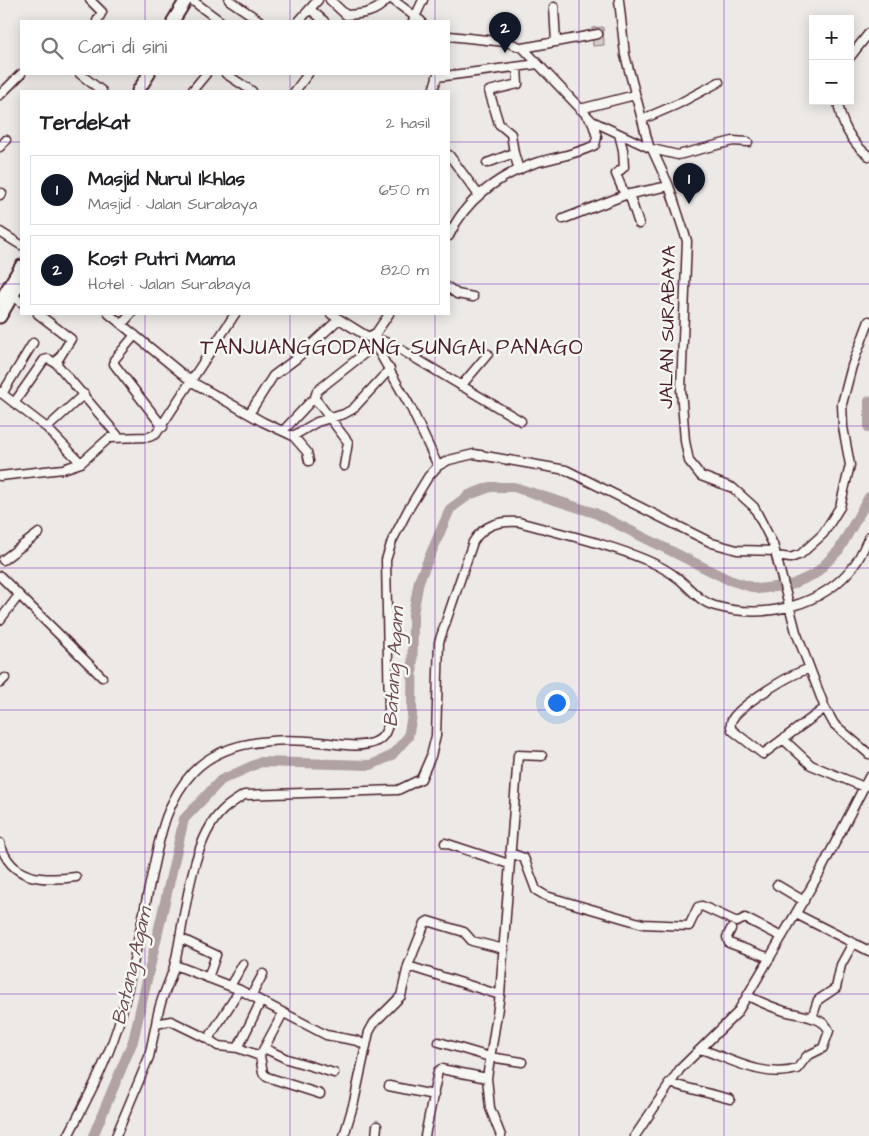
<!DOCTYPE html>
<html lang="id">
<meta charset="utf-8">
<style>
body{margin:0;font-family:"Architects Daughter",sans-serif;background:#f6f6f6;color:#202124}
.controls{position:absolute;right:15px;top:15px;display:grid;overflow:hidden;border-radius:0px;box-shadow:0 2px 12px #0003}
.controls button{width:45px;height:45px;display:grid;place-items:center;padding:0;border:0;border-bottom:1px solid #e0e0e0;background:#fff;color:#202124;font:25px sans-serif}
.you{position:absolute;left:556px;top:702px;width:18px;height:18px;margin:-12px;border:4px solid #fff;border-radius:50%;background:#1a73e8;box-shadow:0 0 0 8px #1a73e833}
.badge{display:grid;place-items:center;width:32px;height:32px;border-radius:50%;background:#111827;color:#fff;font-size:16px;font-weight:700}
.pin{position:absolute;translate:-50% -41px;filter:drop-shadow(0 1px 2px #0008)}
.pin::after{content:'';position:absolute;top:26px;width:18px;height:15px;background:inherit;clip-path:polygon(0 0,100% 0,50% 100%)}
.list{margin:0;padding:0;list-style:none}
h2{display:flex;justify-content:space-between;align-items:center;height:65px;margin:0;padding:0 20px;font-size:21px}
h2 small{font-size:16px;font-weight:400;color:#757577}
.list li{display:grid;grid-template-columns:32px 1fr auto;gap:15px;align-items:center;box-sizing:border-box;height:70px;margin:0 10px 10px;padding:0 10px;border:1px solid #e0e0e0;border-radius:0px}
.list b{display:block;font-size:19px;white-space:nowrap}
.list p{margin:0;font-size:16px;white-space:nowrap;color:#757577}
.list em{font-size:16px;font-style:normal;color:#757577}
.icon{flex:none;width:28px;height:28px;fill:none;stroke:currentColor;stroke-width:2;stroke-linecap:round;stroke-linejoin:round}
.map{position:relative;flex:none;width:869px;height:1136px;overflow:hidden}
.search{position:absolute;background:#fff;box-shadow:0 2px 12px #0003;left:20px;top:20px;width:430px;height:55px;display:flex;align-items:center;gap:12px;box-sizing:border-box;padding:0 18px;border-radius:0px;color:#757577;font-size:19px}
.panel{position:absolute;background:#fff;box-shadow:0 2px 12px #0003;left:20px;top:90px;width:430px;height:225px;border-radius:0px}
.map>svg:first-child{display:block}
.green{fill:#d4cbca;stroke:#8f757a}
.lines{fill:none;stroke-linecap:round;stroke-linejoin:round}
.river{stroke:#b1a2a3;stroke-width:10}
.minor-casing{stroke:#4a1f2b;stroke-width:11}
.highway-casing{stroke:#4a1f2b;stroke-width:15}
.minor{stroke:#f6f6f2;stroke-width:8}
.highway{stroke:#f6f6f2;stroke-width:11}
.grid{fill:none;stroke:#7b2cbf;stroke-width:1;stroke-opacity:0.55}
.labels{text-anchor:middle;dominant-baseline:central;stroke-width:5;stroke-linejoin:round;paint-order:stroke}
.street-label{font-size:19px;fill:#4a1f2b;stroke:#f6f6f2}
.water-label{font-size:20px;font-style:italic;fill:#6e4d55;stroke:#f6f6f2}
.quarter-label{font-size:21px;letter-spacing:1px;fill:#4a1f2b;stroke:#f6f6f2}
</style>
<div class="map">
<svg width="869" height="1136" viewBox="0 0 869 1136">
<rect width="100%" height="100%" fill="#ece9e6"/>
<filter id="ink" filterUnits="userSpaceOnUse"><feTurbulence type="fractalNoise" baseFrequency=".02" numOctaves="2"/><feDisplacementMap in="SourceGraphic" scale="10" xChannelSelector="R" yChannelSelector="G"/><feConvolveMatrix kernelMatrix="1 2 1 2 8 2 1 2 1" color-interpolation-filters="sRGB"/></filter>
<g filter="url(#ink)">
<path class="green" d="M 603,27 L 604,45 L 593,46 L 592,28 Z"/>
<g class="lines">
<path class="river" d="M 869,401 L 869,428
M 93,1136 L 133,1041 L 184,819 L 221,780 L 261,762 L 371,765 L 391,756 L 408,737 L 412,716 L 413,614 L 419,581 L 450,509 L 469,495 L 490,487 L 514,487 L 595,513 L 729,580 L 758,589 L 791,585 L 815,574 L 839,550 L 869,497"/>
<defs>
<path id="minor" d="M 90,0 L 102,12 L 97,21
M 229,0 L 260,21
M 330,0 L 346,15 C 364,14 375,13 387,0
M 393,0 L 421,21
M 619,0 L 625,55 L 649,146
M 193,1 L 220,21
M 554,7 L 556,42
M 310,9 L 324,21
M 299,21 L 318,0
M 413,21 L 423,0
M 449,36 L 506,42 L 523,48 L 592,121 L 652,149 L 669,186 L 687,241 L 681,389 L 685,441 L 689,461 L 701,476 L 733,488 L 754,507 L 773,544 L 796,632 L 825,708 L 834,724 L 869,754
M 523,48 L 598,34
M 850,57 L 869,33
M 80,74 L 102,91
M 226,74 L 252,91
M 437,77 L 538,64
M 192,91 L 206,74
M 295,91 L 308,74
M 433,91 L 438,74
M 0,95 L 21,74
M 838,101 C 840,122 852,144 869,156
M 580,109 L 635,95
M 643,119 L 678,104 L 719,82
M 619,134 L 623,150 L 624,167 L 616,174 L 625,195
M 0,147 L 6,140
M 652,149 L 678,155 L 733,141 L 748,142
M 514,153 L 511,134 L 499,124 L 489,91 L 518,84 L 517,68
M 449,155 L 478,194
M 487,163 L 514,153 L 519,170
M 629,194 L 639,224
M 0,195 L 2,193
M 563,219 L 625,195 L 669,186
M 0,232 L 21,245
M 449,236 C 465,200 498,176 535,163 C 556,157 575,155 595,145 L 597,137 L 592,121
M 449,288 L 457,294 L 473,297
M 13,296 L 21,302
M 38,314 L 71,339 L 56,363 L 118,436
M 109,314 L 192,382 L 263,422 L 293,436 L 307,452 L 309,461
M 331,314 L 368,337 L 376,333 L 389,314
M 122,324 L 131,314
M 135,335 L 114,360 L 114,364 L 163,427
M 373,337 L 393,345 L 521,421
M 375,345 L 411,408 L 438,466
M 461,386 L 488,354
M 0,392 L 47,428 L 81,463
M 2,394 L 33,343
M 314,400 L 317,391 L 375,345 L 374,342
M 14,403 L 44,360 L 48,359 L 56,363
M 249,414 L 273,376 L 297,358 L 339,319
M 47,428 L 84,394
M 283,431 L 311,401 L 317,401 L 348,442 L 344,466
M 293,436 L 317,422 L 344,414 L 353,409 L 390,369
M 0,476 L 63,469 L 81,463 L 109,438 L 149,437 L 156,434 L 235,314
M 777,556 L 790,558 L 801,554 L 823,534 L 840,507 L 850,465 L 843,427 L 842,404 L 852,366 L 869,321
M 3,560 L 39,533
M 0,576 L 102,677
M 0,620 L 19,595
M 809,669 C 791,673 744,703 733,718 C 730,722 730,725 732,730 L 763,754 L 825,708
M 0,683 L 5,678
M 783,739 L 811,765 L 864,787
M 0,843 C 11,881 43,881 76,877
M 445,843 L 509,864
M 510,853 L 524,858 L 536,890 L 546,896 L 643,924 L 689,926 L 698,907 L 702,906 L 737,922 L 745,918 L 782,937
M 777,885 L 804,901
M 796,914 L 869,951
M 731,929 L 727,937 L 729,943 L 770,958
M 180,938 L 216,955 L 208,978
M 175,965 L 240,990 L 326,1035 L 358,1041 L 364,1045
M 408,966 L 500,995
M 230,986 L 243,964
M 240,990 L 208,1039 L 171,1021 L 156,1024 C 159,998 170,985 175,963 C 185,920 190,842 222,811 C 229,804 237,800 244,795 L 398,790 L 421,779 L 431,756 L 436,736 L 439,642 L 473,542 C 484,524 499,521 519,522 C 561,534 606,543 646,560 C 658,565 669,571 679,579 C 691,589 700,602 715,606 C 765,620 824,606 855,564 C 861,556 865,545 869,537
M 251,996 L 263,974
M 812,1018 L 818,1000 L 836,988 L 841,965 L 853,943
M 208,1039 L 218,1046 L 238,1048 L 260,1056 L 263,1073 L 267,1077 L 320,1094
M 439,1042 L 490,1057 L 522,1062
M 238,1048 L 261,1001
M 264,1048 L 287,1059 L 334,1073
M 701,1049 C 730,1059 765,1079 797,1069 L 807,1056 L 823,1048 L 829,1031 C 824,1016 797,1015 784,1011 C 772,1007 760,1002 748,996
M 262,1052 L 283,1013
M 669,1083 L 730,1099
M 389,1086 L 434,1095
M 68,1136 C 88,1097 111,1055 122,1012 C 133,969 141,925 150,883 C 159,842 164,803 193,772 C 224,739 280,738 321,742 C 338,744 361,749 377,741 C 388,735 389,722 389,711 L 386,560 L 392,541 L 408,510 L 428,477 L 438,466 L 449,460 L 474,454 L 566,470 L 712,543 L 737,550 L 775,551
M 116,1136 L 149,1057 L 156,1024
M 344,1136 L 354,1102 L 369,1032 L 374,1023 L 401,996 L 408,966 L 425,923 L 428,921 L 464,932 L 472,941 L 504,949
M 376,1136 L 377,1126
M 425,1136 L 438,1071 L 441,1069 L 487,1078
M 501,1136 L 490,1108 L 487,1078 L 500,995 L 518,755 L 542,756
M 635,1136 L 680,1069 L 737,1013 L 819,874 L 869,777"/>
<path id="highway" d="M 173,21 L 186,0
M 138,91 L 149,74
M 0,301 L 21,266
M 0,317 L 21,281"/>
</defs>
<use href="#minor" class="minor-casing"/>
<use href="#highway" class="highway-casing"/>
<use href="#minor" class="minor"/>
<use href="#highway" class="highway"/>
</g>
</g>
<path class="grid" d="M 145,0 L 145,21M 290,0 L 290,21M 435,0 L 435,21M 579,0 L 579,1136M 724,0 L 724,1136M 145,74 L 145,91M 290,74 L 290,91M 435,74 L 435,91M 0,142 L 21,142M 449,142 L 869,142M 0,284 L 21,284M 449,284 L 869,284M 145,314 L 145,1136M 290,314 L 290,1136M 435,314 L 435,1136M 0,426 L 869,426M 0,568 L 869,568M 0,710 L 869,710M 0,852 L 869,852M 0,994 L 869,994"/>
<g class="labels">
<g class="street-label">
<text transform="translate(668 327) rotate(-89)">JALAN SURABAYA</text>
</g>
<g class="water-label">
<text transform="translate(394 667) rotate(-87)">Batang Agam</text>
<text transform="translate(132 966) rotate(-77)">Batang Agam</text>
</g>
<g class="quarter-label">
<text x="392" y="347">TANJUANGGODANG SUNGAI PANAGO</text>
</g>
</g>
</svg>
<div class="controls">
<button>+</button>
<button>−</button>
</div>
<div class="you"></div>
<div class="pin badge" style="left:689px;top:204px">1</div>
<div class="pin badge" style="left:505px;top:53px">2</div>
<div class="search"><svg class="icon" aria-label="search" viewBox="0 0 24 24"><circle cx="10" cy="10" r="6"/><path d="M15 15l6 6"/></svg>Cari di sini</div>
<section class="panel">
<h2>Terdekat<small>2 hasil</small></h2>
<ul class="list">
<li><span class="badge">1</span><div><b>Masjid Nurul Ikhlas</b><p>Masjid · Jalan Surabaya</p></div><em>650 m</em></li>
<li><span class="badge">2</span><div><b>Kost Putri Mama</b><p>Hotel · Jalan Surabaya</p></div><em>820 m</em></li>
</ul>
</section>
</div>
